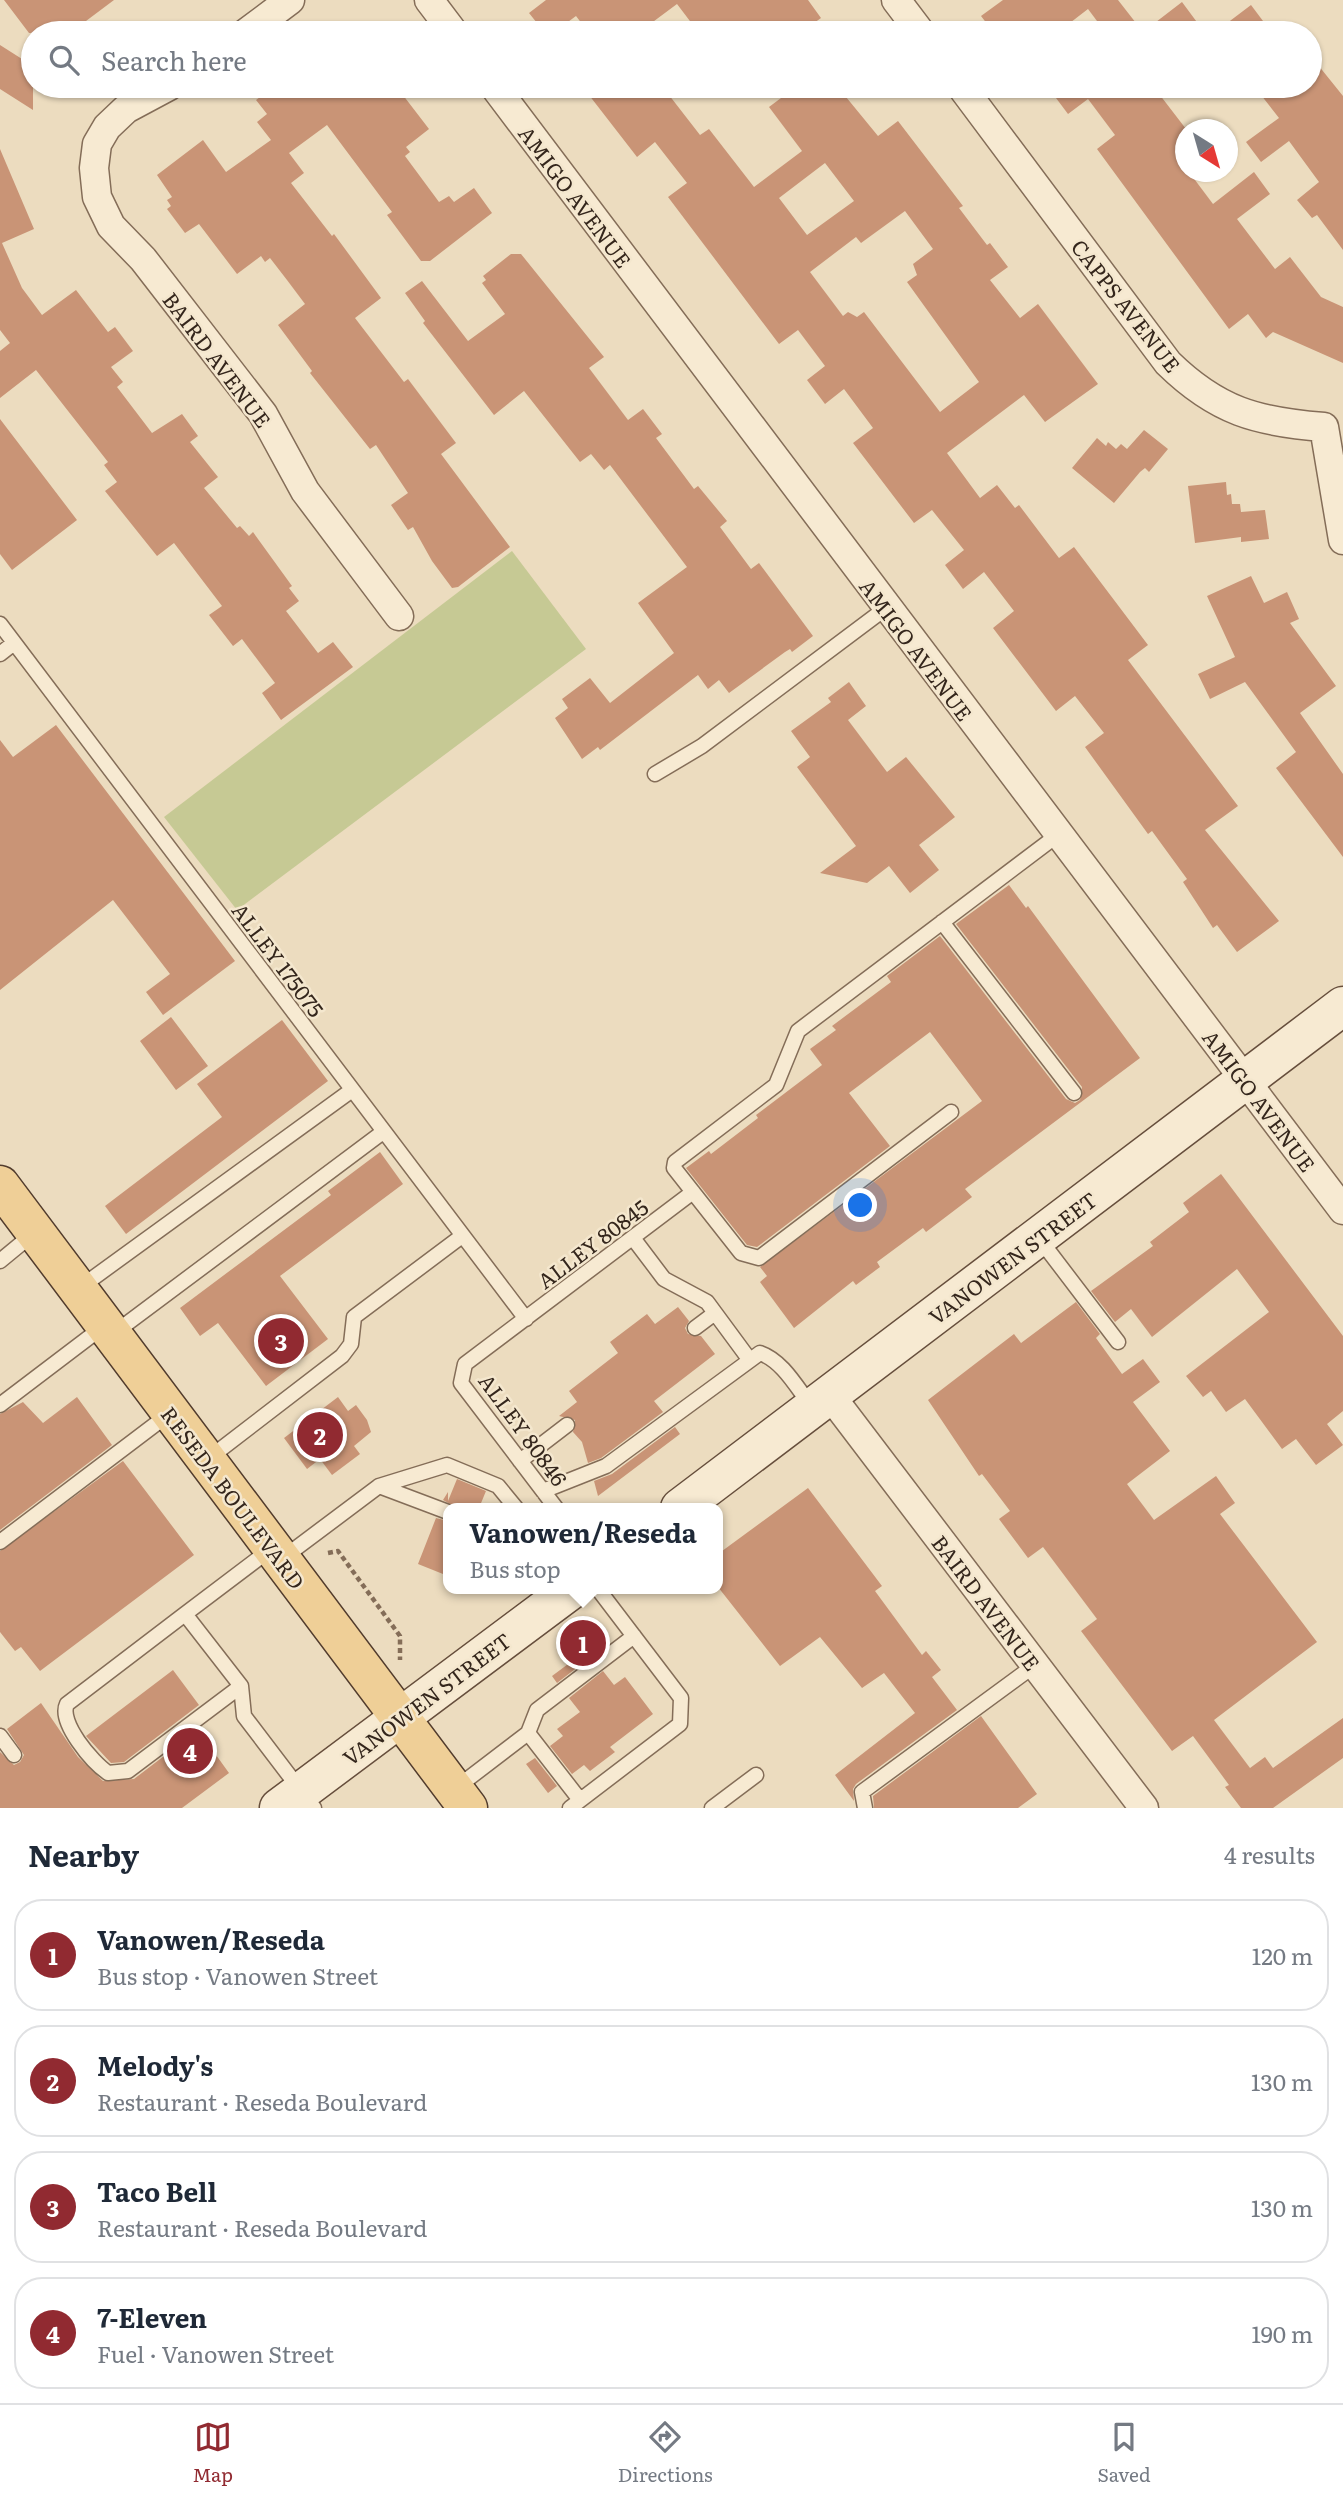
<!DOCTYPE html>
<meta charset="utf-8">
<style>
body{margin:0;font-family:Literata,serif;background:#f6f6f7;color:#1f2937}
.compass{position:absolute;left:1175px;top:119px;width:63px;height:63px;border-radius:50%;background:#fff;box-shadow:0 2px 5px #0004;rotate:143deg}
.you{position:absolute;left:861px;top:1206px;width:24px;height:24px;margin:-18px;border:5px solid #fff;border-radius:50%;background:#1a73e8;box-shadow:0 0 0 10px #1a73e833}
.badge{display:grid;place-items:center;width:46px;height:46px;border-radius:50%;background:#912a31;color:#fff;font-size:23px;font-weight:700}
.pin{position:absolute;translate:-50% -50%;border:4px solid #fff;box-shadow:0 2px 7px #0006}
.popup{position:absolute;left:443px;top:1503px;width:280px;height:91px;box-sizing:border-box;display:grid;place-content:center;border-radius:14px;background:#fff;filter:drop-shadow(0 2px 5px #0005);font-size:23px;white-space:nowrap;color:#747a83}
.popup b{font-size:26px;color:#1f2937}
.popup::after{content:'';position:absolute;left:50%;top:100%;margin-left:-14px;border:14px solid transparent;border-top-color:#fff}
.list{margin:0;padding:0;list-style:none}
h2{display:flex;justify-content:space-between;align-items:center;height:91px;margin:0;padding:0 28px;font-size:30px}
h2 small{font-size:23px;font-weight:400;color:#747a83}
.list li{display:grid;grid-template-columns:46px 1fr auto;gap:21px;align-items:center;box-sizing:border-box;height:112px;margin:0 14px 14px;padding:0 14px;border:2px solid #e0e1e3;border-radius:28px}
.list b{display:block;font-size:26px;white-space:nowrap}
.list p{margin:0;font-size:23px;white-space:nowrap;color:#747a83}
.list em{font-size:23px;font-style:normal;color:#747a83}
.icon{flex:none;width:38px;height:38px;fill:none;stroke:currentColor;stroke-width:2;stroke-linecap:round;stroke-linejoin:round}
.map{position:relative;flex:none;width:1343px;height:1808px;overflow:hidden}
.search{position:absolute;background:#fff;box-shadow:0 2px 5px #0004;left:21px;right:21px;top:21px;height:77px;display:flex;align-items:center;gap:18px;box-sizing:border-box;padding:0 24px;border-radius:38px;color:#747a83;font-size:26px}
.sheet{height:595px;background:#fff}
nav{display:flex;justify-content:space-around;align-items:center;box-sizing:border-box;height:98px;border-top:2px solid #e0e1e3;background:#fff;font-size:19px;color:#747a83}
nav a{display:grid;justify-items:center;gap:4px}
nav .on{color:#912a31}
.map>svg:first-child{display:block}
.green{fill:#c6c994}
.building{fill:#c99476;fill-rule:evenodd}
.lines{fill:none;stroke-linecap:round;stroke-linejoin:round}
.service-casing{stroke:#846d58;stroke-width:17}
.minor-casing{stroke:#846d58;stroke-width:31}
.secondary-casing{stroke:#664e3c;stroke-width:41}
.primary-casing{stroke:#523c2d;stroke-width:41}
.path{stroke:#846d58;stroke-width:4.5;stroke-dasharray:5 3.5;stroke-linecap:butt}
.service{stroke:#f7ead2;stroke-width:14}
.minor{stroke:#f7ead2;stroke-width:28}
.secondary{stroke:#f7ead2;stroke-width:38}
.primary{stroke:#efcf97;stroke-width:38}
.labels{text-anchor:middle;dominant-baseline:central;stroke-width:5;stroke-linejoin:round;paint-order:stroke}
.street-label{font-size:21px;fill:#34261c;stroke:#f4e7ce}
</style>
<div class="map">
<svg width="1343" height="1808" viewBox="0 0 1343 1808">
<rect width="100%" height="100%" fill="#ecdcbf"/>
<path class="green" d="M 512,551 L 586,649 L 237,910 L 164,817 Z"/>
<path class="building" d="M 4,0 L 114,0 L 70,33 L 29,33 Z
M 546,0 L 808,0 L 821,18 L 800,33 L 699,33 L 677,4 L 638,33 L 589,33 L 576,16 L 553,33 L 545,33 L 529,13 Z
M 1003,0 L 1118,0 L 1143,32 L 1182,2 L 1205,33 L 1106,33 L 1088,9 L 1062,29 L 1057,21 L 1042,33 L 994,33 L 981,16 Z
M 1251,5 L 1272,33 L 1214,33 Z
M 0,45 L 33,66 L 33,110 L 0,89 Z
M 1310,55 L 1343,96 L 1343,250 L 1317,215 L 1312,218 L 1297,200 L 1319,182 L 1289,141 L 1261,162 L 1246,142 L 1279,118 L 1254,86 L 1310,86 Z
M 275,86 L 396,86 L 429,129 L 406,147 L 410,152 L 405,156 L 439,202 L 449,196 L 454,202 L 474,188 L 492,213 L 430,261 L 421,261 L 387,215 L 392,212 L 327,125 L 289,153 L 304,173 L 291,183 L 332,236 L 334,234 L 381,298 L 355,318 L 404,382 L 408,379 L 456,443 L 441,454 L 510,547 L 458,587 L 452,588 L 432,561 L 413,527 L 408,530 L 391,505 L 408,493 L 376,445 L 370,449 L 310,373 L 312,371 L 278,325 L 305,304 L 287,280 L 270,258 L 265,262 L 261,256 L 237,274 L 199,224 L 185,233 L 167,209 L 171,206 L 167,200 L 172,197 L 157,175 L 203,140 L 226,172 L 271,140 L 257,122 L 267,114 L 256,100 Z
M 582,86 L 662,86 L 700,135 L 709,129 L 754,187 L 802,151 L 769,107 L 797,86 L 837,86 L 878,136 L 898,121 L 963,206 L 959,208 L 987,245 L 990,243 L 1008,267 L 990,280 L 1020,318 L 1038,304 L 1098,384 L 1045,422 L 1024,395 L 947,453 L 980,498 L 997,485 L 1015,508 L 1019,505 L 1059,558 L 1074,547 L 1148,645 L 1128,660 L 1238,806 L 1205,830 L 1279,921 L 1237,952 L 1217,925 L 1213,928 L 1183,882 L 1187,879 L 1152,831 L 1148,834 L 1085,747 L 1104,733 L 1075,696 L 1056,711 L 993,628 L 1014,611 L 984,572 L 963,589 L 945,565 L 964,550 L 932,510 L 914,523 L 853,443 L 873,428 L 844,389 L 825,404 L 807,380 L 825,366 L 798,330 L 779,344 L 668,197 L 687,183 L 655,142 L 637,157 ZM 825,163 L 854,201 L 807,235 L 779,198 ZM 905,211 L 933,249 L 913,264 L 917,275 L 907,282 L 979,382 L 940,412 L 864,312 L 857,317 L 848,312 L 843,316 L 810,272 L 856,237 L 861,243 Z
M 1047,86 L 1153,86 L 1186,129 L 1186,172 L 1189,172 L 1213,204 L 1254,172 L 1270,194 L 1237,219 L 1275,269 L 1290,257 L 1321,297 L 1343,307 L 1343,363 L 1273,332 L 1266,338 L 1248,314 L 1229,329 L 1097,149 L 1115,135 L 1088,99 L 1068,114 Z
M 0,149 L 34,229 L 2,243 L 22,288 L 42,315 L 76,290 L 108,332 L 115,327 L 133,351 L 111,367 L 123,382 L 117,387 L 152,433 L 182,414 L 198,436 L 190,442 L 218,477 L 204,488 L 237,528 L 240,526 L 249,536 L 253,532 L 292,586 L 289,588 L 299,601 L 286,611 L 318,653 L 333,642 L 353,667 L 281,720 L 262,693 L 275,683 L 242,639 L 233,646 L 209,615 L 222,606 L 174,543 L 157,556 L 105,491 L 117,482 L 104,465 L 108,462 L 36,370 L 0,398 L 0,351 L 10,343 L 0,330 Z
M 511,254 L 521,254 L 604,357 L 589,368 L 628,420 L 643,409 L 662,434 L 656,438 L 694,489 L 698,486 L 727,521 L 720,527 L 751,569 L 759,563 L 813,636 L 792,652 L 790,649 L 785,652 L 729,693 L 719,680 L 708,689 L 698,675 L 600,750 L 598,747 L 582,759 L 555,718 L 568,708 L 562,699 L 590,678 L 610,703 L 674,653 L 638,603 L 687,567 L 610,465 L 604,470 L 591,454 L 580,462 L 524,391 L 494,415 L 423,323 L 425,321 L 405,293 L 422,281 L 468,341 L 505,314 L 482,283 L 486,280 L 483,276 Z
M 0,419 L 77,520 L 12,570 L 0,554 Z
M 1144,430 L 1168,449 L 1149,472 L 1145,468 L 1140,472 L 1114,503 L 1072,468 L 1097,438 L 1106,446 L 1108,442 L 1116,449 L 1121,444 L 1127,449 Z
M 1226,482 L 1227,495 L 1231,494 L 1232,504 L 1240,504 L 1241,512 L 1265,510 L 1269,539 L 1241,542 L 1241,537 L 1195,543 L 1188,486 Z
M 1251,576 L 1264,603 L 1287,592 L 1299,619 L 1290,623 L 1336,686 L 1300,713 L 1343,774 L 1343,857 L 1276,768 L 1296,752 L 1245,682 L 1210,699 L 1198,674 L 1235,657 L 1207,596 Z
M 849,682 L 866,706 L 848,720 L 887,772 L 906,757 L 955,817 L 919,845 L 939,870 L 910,893 L 889,866 L 867,883 L 820,873 L 856,846 L 797,767 L 810,757 L 791,731 L 831,702 L 828,698 Z
M 56,725 L 235,961 L 163,1015 L 146,992 L 170,974 L 113,900 L 0,990 L 0,740 L 13,757 Z
M 1009,885 L 1026,908 L 1028,906 L 1140,1058 L 965,1189 L 972,1197 L 926,1232 L 923,1228 L 877,1262 L 880,1267 L 856,1285 L 853,1281 L 794,1328 L 760,1282 L 767,1276 L 760,1267 L 982,1101 L 930,1032 L 849,1093 L 890,1146 L 757,1247 L 747,1245 L 686,1168 L 709,1151 L 711,1154 L 758,1118 L 756,1115 L 822,1065 L 810,1049 L 836,1030 L 832,1026 L 891,982 L 887,976 L 940,936 L 1066,1099 L 1075,1103 L 1080,1100 L 1082,1087 L 956,924 Z
M 171,1017 L 208,1066 L 176,1090 L 140,1041 Z
M 282,1020 L 328,1081 L 126,1234 L 105,1206 L 222,1117 L 197,1084 Z
M 380,1152 L 403,1184 L 280,1276 L 328,1339 L 266,1386 L 218,1323 L 200,1336 L 180,1308 L 331,1195 L 328,1191 Z
M 1221,1174 L 1343,1336 L 1343,1411 L 1327,1424 L 1343,1445 L 1316,1465 L 1296,1439 L 1282,1449 L 1245,1399 L 1226,1412 L 1211,1391 L 1203,1397 L 1186,1376 L 1269,1312 L 1237,1269 L 1152,1337 L 1131,1309 L 1115,1322 L 1091,1291 L 1153,1246 L 1150,1242 L 1189,1212 L 1183,1203 Z
M 1076,1302 L 1100,1334 L 1096,1338 L 1122,1374 L 1143,1359 L 1160,1382 L 1133,1402 L 1170,1451 L 1127,1484 L 1154,1520 L 1216,1476 L 1235,1503 L 1220,1514 L 1317,1642 L 1214,1720 L 1250,1768 L 1265,1757 L 1273,1768 L 1343,1718 L 1343,1758 L 1273,1808 L 1241,1808 L 1225,1787 L 1229,1785 L 1193,1736 L 1172,1751 L 1081,1631 L 1097,1619 L 1043,1547 L 1028,1558 L 999,1519 L 1010,1511 L 982,1474 L 979,1476 L 928,1400 L 1014,1334 L 1021,1343 Z
M 678,1307 L 689,1321 L 685,1328 L 688,1334 L 701,1336 L 715,1354 L 654,1401 L 663,1412 L 601,1458 L 588,1463 L 582,1442 L 573,1432 L 575,1420 L 559,1416 L 577,1402 L 569,1391 L 618,1353 L 610,1342 L 647,1314 L 655,1324 Z
M 77,1397 L 112,1445 L 0,1530 L 0,1414 L 23,1402 L 43,1423 Z
M 338,1397 L 348,1411 L 356,1405 L 367,1420 L 371,1432 L 354,1446 L 360,1454 L 332,1475 L 320,1459 L 307,1469 L 284,1438 Z
M 675,1427 L 680,1434 L 598,1496 L 594,1481 L 612,1474 Z
M 123,1461 L 194,1555 L 40,1671 L 21,1647 L 15,1651 L 0,1632 L 0,1551 Z
M 457,1479 L 486,1491 L 479,1508 L 457,1508 L 443,1500 L 448,1492 L 448,1501 Z
M 808,1488 L 882,1586 L 875,1591 L 922,1655 L 926,1651 L 941,1670 L 932,1677 L 957,1710 L 856,1784 L 853,1789 L 854,1801 L 835,1775 L 915,1713 L 884,1673 L 862,1688 L 820,1637 L 780,1666 L 718,1587 L 718,1554 Z
M 436,1518 L 448,1521 L 448,1576 L 418,1564 Z
M 587,1650 L 592,1656 L 557,1683 L 552,1676 Z
M 173,1670 L 199,1705 L 124,1762 L 111,1763 L 86,1736 Z
M 603,1671 L 614,1685 L 625,1677 L 653,1714 L 610,1747 L 615,1752 L 590,1771 L 584,1765 L 572,1774 L 550,1746 L 563,1736 L 557,1729 L 580,1712 L 569,1698 Z
M 41,1703 L 78,1757 L 103,1781 L 134,1779 L 198,1730 L 229,1773 L 182,1808 L 0,1808 L 0,1752 L 14,1765 L 20,1762 L 24,1755 L 7,1729 Z
M 981,1716 L 1037,1794 L 1018,1808 L 874,1808 L 873,1796 Z
M 535,1758 L 557,1786 L 548,1793 L 526,1764 Z"/>
<g class="lines">
<defs>
<path id="service" d="M 0,624 L 526,1319
M 0,654 L 14,643
M 655,774 L 702,746 L 886,608
M 942,922 L 1074,1093
M 951,1112 L 759,1258 L 741,1253 L 674,1168 L 675,1162 L 776,1085 L 798,1031 L 1059,834
M 1038,1237 L 1118,1342
M 633,1238 L 664,1279 L 707,1302 L 749,1359
M 0,1261 L 34,1233
M 78,1289 L 352,1090
M 695,1328 L 715,1313
M 113,1334 L 383,1132
M 0,1405 L 104,1326
M 208,1459 L 342,1356 L 351,1344 L 354,1317 L 462,1236
M 520,1461 L 567,1425
M 379,1486 L 448,1512
M 543,1491 L 606,1466 L 760,1353 C 783,1361 797,1388 812,1407
M 556,1508 L 461,1383 L 465,1364 L 693,1192
M 0,1542 L 169,1414
M 271,1549 L 185,1614 L 241,1686 L 244,1716 L 314,1808
M 283,1558 L 379,1486 L 447,1465 L 498,1486 L 516,1508
M 185,1614 L 67,1704 C 58,1722 92,1762 108,1773 L 128,1771 L 241,1686
M 528,1733 L 580,1800
M 0,1736 L 14,1755
M 456,1788 L 528,1733 L 537,1710 L 634,1636
M 570,1808 L 680,1724 L 681,1698 L 598,1589
M 712,1808 L 756,1775
M 865,1808 L 862,1792 L 1035,1665"/>
<path id="minor" d="M 429,0 L 454,33
M 896,0 L 921,33
M 246,33 L 290,0
M 169,86 L 126,109 L 107,127 L 97,144 L 94,168 L 97,197 L 111,226 L 143,259 L 263,414 L 305,491 L 399,616
M 494,86 L 1343,1210
M 961,86 L 1168,363 C 1217,411 1257,422 1324,427 L 1343,540
M 830,1395 L 1144,1808"/>
<path id="secondary" d="M 680,1508 L 1343,1006
M 279,1808 L 572,1589"/>
<path id="primary" d="M 0,1185 L 468,1808"/>
</defs>
<use href="#service" class="service-casing"/>
<use href="#minor" class="minor-casing"/>
<use href="#secondary" class="secondary-casing"/>
<use href="#primary" class="primary-casing"/>
<path class="path" d="M 328,1553 L 338,1551 L 400,1636 L 400,1660"/>
<use href="#service" class="service"/>
<use href="#minor" class="minor"/>
<use href="#secondary" class="secondary"/>
<use href="#primary" class="primary"/>
</g>
<g class="labels">
<g class="street-label">
<text transform="translate(576 196) rotate(53)">AMIGO AVENUE</text>
<text transform="translate(1127 305) rotate(52)">CAPPS AVENUE</text>
<text transform="translate(218 359) rotate(53)">BAIRD AVENUE</text>
<text transform="translate(917 649) rotate(53)">AMIGO AVENUE</text>
<text transform="translate(279 959) rotate(53)">ALLEY 175075</text>
<text transform="translate(1260 1100) rotate(53)">AMIGO AVENUE</text>
<text transform="translate(592 1243) rotate(-37)">ALLEY 80845</text>
<text transform="translate(1012 1257) rotate(-37)">VANOWEN STREET</text>
<text transform="translate(524 1429) rotate(54)">ALLEY 80846</text>
<text transform="translate(234 1497) rotate(53)">RESEDA BOULEVARD</text>
<text transform="translate(987 1602) rotate(53)">BAIRD AVENUE</text>
<text transform="translate(426 1698) rotate(-37)">VANOWEN STREET</text>
</g>
</g>
</svg>
<svg class="compass" viewBox="-18 -18 36 36"><path d="M0-13l5 13h-10z" fill="#e53935"/><path d="M0 13l5-13h-10z" fill="#747a83"/></svg>
<div class="you"></div>
<div class="pin badge" style="left:583px;top:1643px">1</div>
<div class="popup"><b>Vanowen/Reseda</b>Bus stop</div>
<div class="pin badge" style="left:320px;top:1435px">2</div>
<div class="pin badge" style="left:281px;top:1341px">3</div>
<div class="pin badge" style="left:190px;top:1751px">4</div>
<div class="search"><svg class="icon" aria-label="search" viewBox="0 0 24 24"><circle cx="10" cy="10" r="6"/><path d="M15 15l6 6"/></svg>Search here</div>
</div>
<section class="sheet">
<h2>Nearby<small>4 results</small></h2>
<ul class="list">
<li><span class="badge">1</span><div><b>Vanowen/Reseda</b><p>Bus stop · Vanowen Street</p></div><em>120 m</em></li>
<li><span class="badge">2</span><div><b>Melody's</b><p>Restaurant · Reseda Boulevard</p></div><em>130 m</em></li>
<li><span class="badge">3</span><div><b>Taco Bell</b><p>Restaurant · Reseda Boulevard</p></div><em>130 m</em></li>
<li><span class="badge">4</span><div><b>7-Eleven</b><p>Fuel · Vanowen Street</p></div><em>190 m</em></li>
</ul>
</section>
<nav>
<a class="on"><svg class="icon" aria-label="map" viewBox="0 0 24 24"><path d="M3 6l6-2 6 2 6-2v14l-6 2-6-2-6 2zM9 4v14M15 6v14"/></svg>Map</a>
<a><svg class="icon" aria-label="directions" viewBox="0 0 24 24"><path d="M12 3l9 9-9 9-9-9zM9 14v-3h6M13 9l2 2-2 2"/></svg>Directions</a>
<a><svg class="icon" aria-label="saved" viewBox="0 0 24 24"><path d="M7 4h10v16l-5-4-5 4z"/></svg>Saved</a>
</nav>
